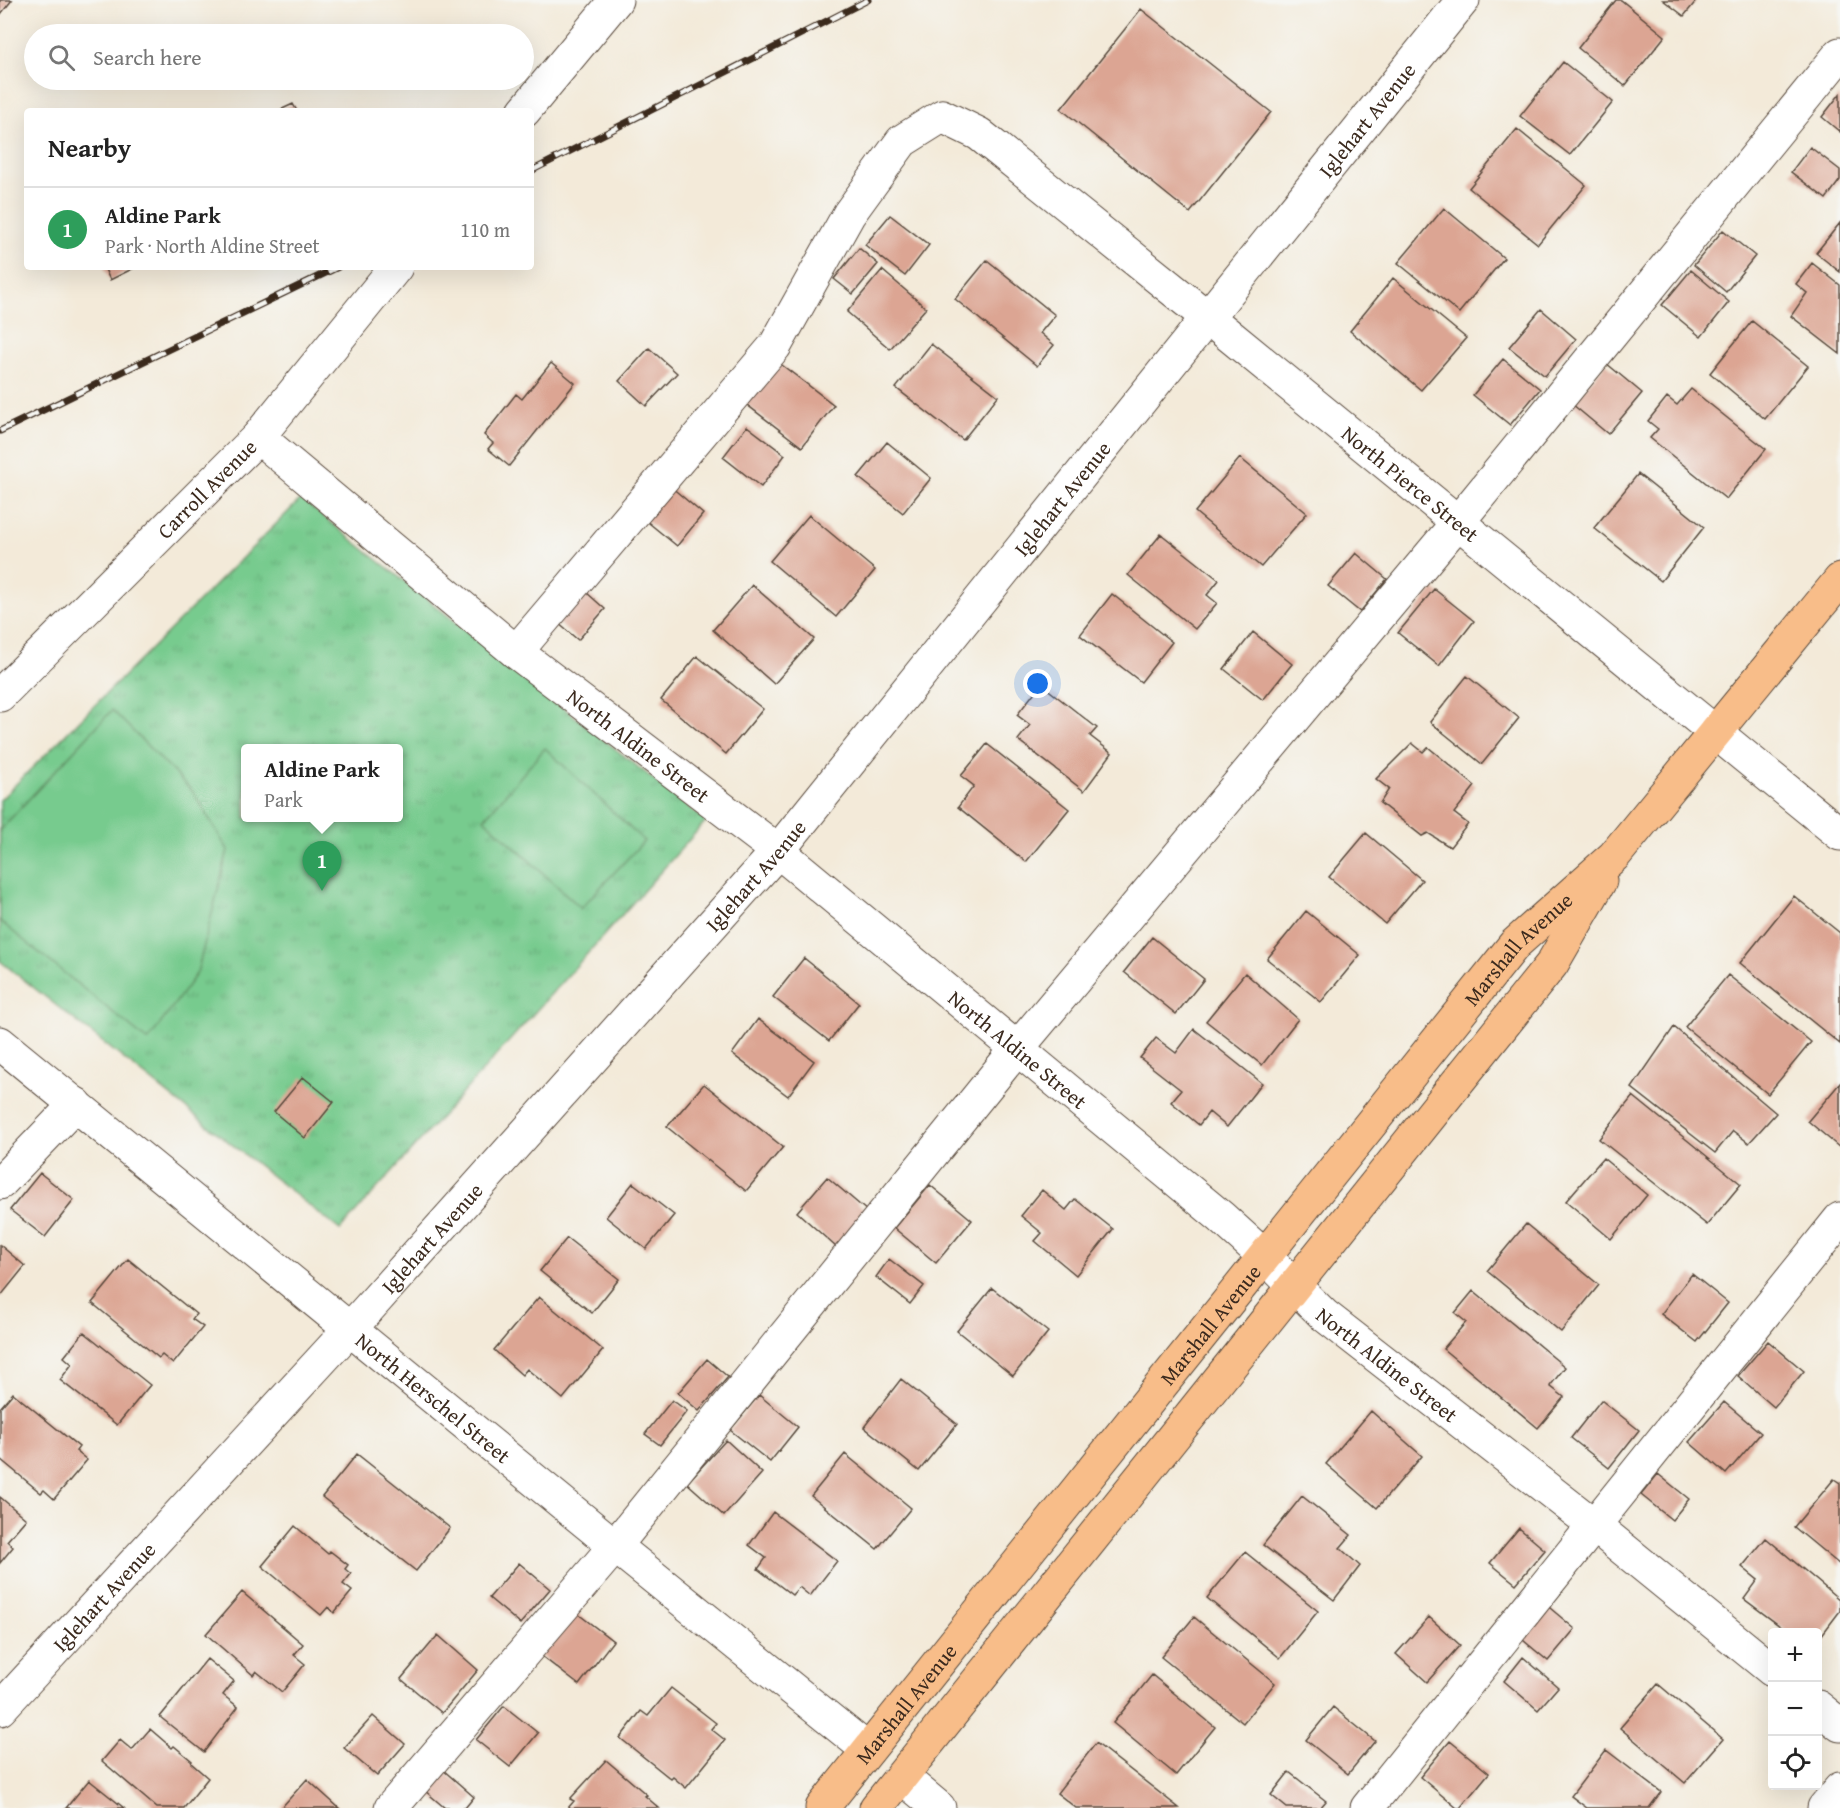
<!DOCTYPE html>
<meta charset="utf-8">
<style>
body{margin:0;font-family:"Gentium Book Plus",serif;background:#f2f2f2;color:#222}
.controls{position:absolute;right:18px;bottom:18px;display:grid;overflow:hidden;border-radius:6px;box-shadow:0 6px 24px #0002}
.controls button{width:54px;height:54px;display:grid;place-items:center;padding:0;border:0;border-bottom:2px solid #e0e0e0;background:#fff;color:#222;font:30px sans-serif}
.you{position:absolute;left:1038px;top:684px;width:21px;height:21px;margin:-15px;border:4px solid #fff;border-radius:50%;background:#1a73e8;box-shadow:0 0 0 9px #1a73e833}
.badge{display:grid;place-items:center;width:39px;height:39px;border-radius:50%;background:#ea580c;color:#fff;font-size:20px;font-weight:700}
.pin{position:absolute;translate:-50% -50px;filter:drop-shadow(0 2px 3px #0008)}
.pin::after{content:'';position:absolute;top:32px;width:21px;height:18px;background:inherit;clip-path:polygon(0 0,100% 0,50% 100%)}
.popup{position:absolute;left:241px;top:744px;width:162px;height:78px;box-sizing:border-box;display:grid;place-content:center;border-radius:6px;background:#fff;filter:drop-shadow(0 2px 4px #0005);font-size:20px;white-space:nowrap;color:#767676}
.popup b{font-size:22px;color:#222}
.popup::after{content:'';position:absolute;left:50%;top:100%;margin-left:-12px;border:12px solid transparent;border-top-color:#fff}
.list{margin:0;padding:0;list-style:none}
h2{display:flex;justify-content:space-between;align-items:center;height:78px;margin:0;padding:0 24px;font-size:26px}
h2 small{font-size:20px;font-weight:400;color:#767676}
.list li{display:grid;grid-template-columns:39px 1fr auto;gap:18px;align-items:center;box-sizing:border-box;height:84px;padding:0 24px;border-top:2px solid #e0e0e0}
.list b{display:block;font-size:22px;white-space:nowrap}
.list p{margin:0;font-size:20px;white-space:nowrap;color:#767676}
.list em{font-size:20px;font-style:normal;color:#767676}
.icon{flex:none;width:33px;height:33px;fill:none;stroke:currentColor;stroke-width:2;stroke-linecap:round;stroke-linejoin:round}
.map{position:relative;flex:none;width:1840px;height:1808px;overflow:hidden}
.search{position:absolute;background:#fff;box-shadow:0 6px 24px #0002;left:24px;top:24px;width:510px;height:66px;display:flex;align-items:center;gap:15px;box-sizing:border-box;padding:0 21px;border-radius:33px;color:#767676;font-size:22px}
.panel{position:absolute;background:#fff;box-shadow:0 6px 24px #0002;left:24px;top:108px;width:510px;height:162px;border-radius:6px}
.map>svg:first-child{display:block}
.grass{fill:url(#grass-tufts);stroke:#597a56;stroke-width:1.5;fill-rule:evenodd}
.pitch{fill:#77cb8e;stroke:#597a56;stroke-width:1.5}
.building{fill:#dca593}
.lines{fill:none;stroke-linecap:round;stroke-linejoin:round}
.minor-casing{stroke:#57473a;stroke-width:35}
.major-casing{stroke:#57473a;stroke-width:35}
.minor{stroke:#fff;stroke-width:33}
.major{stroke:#f8bd89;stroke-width:33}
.rail-casing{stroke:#3b2a1e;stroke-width:7}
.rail{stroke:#f6f6f2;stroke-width:4.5;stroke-dasharray:14;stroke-linecap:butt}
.labels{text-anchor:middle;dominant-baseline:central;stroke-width:5;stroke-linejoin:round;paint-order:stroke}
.street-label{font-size:21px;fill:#3b2a1e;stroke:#f6f6f2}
</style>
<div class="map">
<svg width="1840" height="1808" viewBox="0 0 1840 1808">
<defs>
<pattern id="grass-tufts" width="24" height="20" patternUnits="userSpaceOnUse" patternTransform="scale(1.5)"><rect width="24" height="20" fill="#77cb8e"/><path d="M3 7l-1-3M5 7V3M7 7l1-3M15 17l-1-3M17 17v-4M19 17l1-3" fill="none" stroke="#68ae7a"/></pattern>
</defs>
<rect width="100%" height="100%" fill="#f6f6f2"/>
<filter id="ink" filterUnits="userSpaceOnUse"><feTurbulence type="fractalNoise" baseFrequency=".0167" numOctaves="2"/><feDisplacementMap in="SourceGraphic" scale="12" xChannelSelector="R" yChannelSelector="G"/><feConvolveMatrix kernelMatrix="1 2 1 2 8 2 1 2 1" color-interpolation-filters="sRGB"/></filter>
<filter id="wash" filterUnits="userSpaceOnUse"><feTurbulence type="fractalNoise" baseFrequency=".008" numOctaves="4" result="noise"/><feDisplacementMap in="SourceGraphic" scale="24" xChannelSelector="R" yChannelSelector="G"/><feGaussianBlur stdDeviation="1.35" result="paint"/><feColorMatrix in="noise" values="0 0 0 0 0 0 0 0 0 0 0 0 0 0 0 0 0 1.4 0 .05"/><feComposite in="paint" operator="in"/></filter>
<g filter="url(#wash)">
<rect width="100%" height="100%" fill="#f3ead9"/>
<path class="grass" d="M 301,499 L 706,821 L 340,1230 L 0,961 L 0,800 ZM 246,748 L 398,748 L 398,818 L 246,818 Z"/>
<path class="pitch" d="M 112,710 L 193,792 L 228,850 L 197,973 L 148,1041 L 0,921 L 0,830 Z
M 545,748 L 644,841 L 581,908 L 484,819 Z"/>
<g id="blocks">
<path class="building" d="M 0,0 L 12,0 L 0,15 Z
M 1616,0 L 1621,0 L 1665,36 L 1625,86 L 1578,48 Z
M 1663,0 L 1697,0 L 1684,16 Z
M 1141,9 L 1271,112 L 1190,213 L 1061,109 Z
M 1563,62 L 1613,102 L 1570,155 L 1520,116 Z
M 1840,94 L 1840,132 L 1822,117 Z
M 293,104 L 297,111 L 278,111 Z
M 1517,129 L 1586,185 L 1538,244 L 1469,188 Z
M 1810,147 L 1840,170 L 1840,180 L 1826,199 L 1791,172 Z
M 1444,208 L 1504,258 L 1459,313 L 1398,263 Z
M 890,215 L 929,245 L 905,276 L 865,245 Z
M 1840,223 L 1840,272 L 1816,253 Z
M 1723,230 L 1755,256 L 1726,292 L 1694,265 Z
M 859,248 L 878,264 L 853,294 L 834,279 Z
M 987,260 L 1055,315 L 1040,333 L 1054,345 L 1037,366 L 955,299 Z
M 1812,263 L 1840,285 L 1840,354 L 1791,316 L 1807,293 L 1796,284 Z
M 104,267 L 136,267 L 110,280 Z
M 882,270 L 926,308 L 890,349 L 847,312 Z
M 1691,270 L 1729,302 L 1701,337 L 1662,305 Z
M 1393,278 L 1466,338 L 1421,390 L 1350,331 Z
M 1541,309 L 1576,339 L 1545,376 L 1509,347 Z
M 1752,321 L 1808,366 L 1765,419 L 1710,373 Z
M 931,344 L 998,396 L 963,440 L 896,388 Z
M 649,348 L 677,373 L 646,406 L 619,381 Z
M 774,359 L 834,405 L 802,447 L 742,401 Z
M 1503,359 L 1540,389 L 1510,425 L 1473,395 Z
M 551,363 L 575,383 L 509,466 L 488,449 L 493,443 L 484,435 L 516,394 L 522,399 Z
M 1606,363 L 1642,393 L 1608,434 L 1572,404 Z
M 1691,389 L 1766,449 L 1726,499 L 1650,438 L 1658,429 L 1648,421 L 1667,397 L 1677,405 Z
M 747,426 L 785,455 L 761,487 L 723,457 Z
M 887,442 L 931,478 L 903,513 L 858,477 Z
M 1240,458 L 1307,513 L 1261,567 L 1195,512 Z
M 1638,474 L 1704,527 L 1661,581 L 1594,528 Z
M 670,486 L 703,514 L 677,546 L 644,519 Z
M 809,515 L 875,570 L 836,617 L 770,561 Z
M 1161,534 L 1219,580 L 1207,595 L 1217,603 L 1195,629 L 1128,575 Z
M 1356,553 L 1387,579 L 1360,612 L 1328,586 Z
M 752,585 L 814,639 L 774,684 L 713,630 Z
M 1434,589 L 1474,621 L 1439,666 L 1398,633 Z
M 586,592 L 605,609 L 578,640 L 558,623 Z
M 1112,594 L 1172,642 L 1141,682 L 1080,635 Z
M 1253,632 L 1292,664 L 1263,700 L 1224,669 Z
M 697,656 L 763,709 L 726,754 L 661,700 Z
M 1467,676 L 1519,718 L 1482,764 L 1430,722 Z
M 1041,684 L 1097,728 L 1090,736 L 1112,753 L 1084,791 L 1018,740 L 1030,725 L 1017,715 Z
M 1412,743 L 1423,752 L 1428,747 L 1475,786 L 1454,813 L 1468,824 L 1450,847 L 1428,833 L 1422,836 L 1380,803 L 1389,789 L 1376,779 Z
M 987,744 L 1069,809 L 1026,862 L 958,807 L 974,786 L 961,776 Z
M 1366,833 L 1422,880 L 1385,924 L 1329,877 Z
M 1794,896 L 1840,933 L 1840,1044 L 1740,963 Z
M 1306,911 L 1360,955 L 1321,1002 L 1267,959 Z
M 1152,937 L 1204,979 L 1176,1014 L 1124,972 Z
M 804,958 L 859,1003 L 829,1041 L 773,997 Z
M 1245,973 L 1298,1019 L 1262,1065 L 1206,1021 Z
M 1728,975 L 1811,1042 L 1768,1094 L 1685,1027 Z
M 758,1019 L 814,1061 L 788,1096 L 732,1054 Z
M 1674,1027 L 1776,1113 L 1749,1143 L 1733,1131 L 1715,1153 L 1632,1088 Z
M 1194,1029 L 1262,1083 L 1227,1127 L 1209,1112 L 1199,1125 L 1171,1102 L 1181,1090 L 1140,1058 L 1156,1038 L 1176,1053 Z
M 303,1077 L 334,1102 L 305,1138 L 274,1112 Z
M 1840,1083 L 1840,1148 L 1808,1121 Z
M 704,1084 L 783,1147 L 746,1191 L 667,1127 Z
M 1633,1096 L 1741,1184 L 1707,1225 L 1599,1139 Z
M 1603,1158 L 1647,1195 L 1611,1239 L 1566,1201 Z
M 40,1173 L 74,1200 L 45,1237 L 10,1210 Z
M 827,1177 L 867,1211 L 836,1247 L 797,1212 Z
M 633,1183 L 674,1215 L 646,1249 L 606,1217 Z
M 930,1185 L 972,1220 L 936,1263 L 894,1228 Z
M 1042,1190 L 1066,1210 L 1075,1199 L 1113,1229 L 1076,1275 L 1035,1241 L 1042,1233 L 1021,1216 Z
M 1526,1224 L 1599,1285 L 1561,1332 L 1487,1271 Z
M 567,1238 L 619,1279 L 592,1313 L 540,1271 Z
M 0,1245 L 25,1266 L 0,1297 Z
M 128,1259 L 196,1314 L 192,1319 L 203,1327 L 173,1364 L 162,1355 L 159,1358 L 92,1303 Z
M 889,1259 L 924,1286 L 910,1304 L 876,1277 Z
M 1692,1274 L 1728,1303 L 1697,1342 L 1661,1314 Z
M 992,1288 L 1048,1332 L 1013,1376 L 957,1331 Z
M 1473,1291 L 1565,1367 L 1550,1386 L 1564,1397 L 1538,1428 L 1443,1349 L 1466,1322 L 1455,1313 Z
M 539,1297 L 603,1350 L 563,1399 L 527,1369 L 522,1375 L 494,1350 Z
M 84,1332 L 150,1385 L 117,1425 L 60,1380 L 72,1364 L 64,1357 Z
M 1768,1341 L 1804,1371 L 1774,1407 L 1738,1376 Z
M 707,1359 L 728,1377 L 699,1411 L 678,1393 Z
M 901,1379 L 957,1424 L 919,1471 L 864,1427 Z
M 13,1393 L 79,1447 L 76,1451 L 87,1460 L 54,1499 L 44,1490 L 41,1493 L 0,1459 L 0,1408 Z
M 759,1395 L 798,1427 L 770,1462 L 730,1430 Z
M 672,1400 L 687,1411 L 660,1445 L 645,1434 Z
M 1601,1400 L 1639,1430 L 1609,1468 L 1571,1438 Z
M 1724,1402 L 1761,1433 L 1726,1474 L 1689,1442 Z
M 1371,1411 L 1422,1456 L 1377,1508 L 1326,1464 Z
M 726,1440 L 762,1473 L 724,1516 L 687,1483 Z
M 357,1454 L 450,1528 L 416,1571 L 322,1497 Z
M 845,1454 L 911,1508 L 877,1549 L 811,1496 Z
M 1658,1474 L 1689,1499 L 1672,1520 L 1641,1495 Z
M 1834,1479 L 1840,1483 L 1840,1565 L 1794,1527 Z
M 1302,1496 L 1351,1535 L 1340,1548 L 1360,1566 L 1334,1600 L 1263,1545 Z
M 0,1497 L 26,1519 L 7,1541 L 13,1547 L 0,1563 Z
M 773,1512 L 837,1561 L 810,1596 L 799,1587 L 792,1595 L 758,1569 L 766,1558 L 749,1545 Z
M 295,1526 L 328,1554 L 330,1551 L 348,1565 L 345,1569 L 351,1574 L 343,1584 L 352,1591 L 334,1613 L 328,1607 L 321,1615 L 262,1566 Z
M 1519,1528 L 1545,1550 L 1516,1584 L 1490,1563 Z
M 1766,1538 L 1840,1600 L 1840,1611 L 1818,1640 L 1818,1632 L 1788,1632 L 1744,1599 L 1758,1580 L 1742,1567 Z
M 1245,1552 L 1318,1611 L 1280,1658 L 1207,1598 Z
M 519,1563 L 550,1589 L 520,1624 L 489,1598 Z
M 242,1592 L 303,1644 L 294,1655 L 305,1664 L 282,1692 L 256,1671 L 253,1675 L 206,1634 Z
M 1544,1603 L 1575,1629 L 1548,1661 L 1517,1635 Z
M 573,1610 L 613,1641 L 579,1685 L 539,1654 Z
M 1194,1617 L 1275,1683 L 1243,1723 L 1161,1657 Z
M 1429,1617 L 1460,1645 L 1427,1682 L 1396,1654 Z
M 438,1635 L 478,1670 L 442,1713 L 401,1679 Z
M 1523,1657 L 1558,1687 L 1538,1710 L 1504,1681 Z
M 207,1659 L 234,1681 L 223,1695 L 238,1707 L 204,1752 L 160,1717 Z
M 1152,1675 L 1215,1727 L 1176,1775 L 1113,1723 Z
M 1658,1684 L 1723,1739 L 1685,1783 L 1620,1728 Z
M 671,1688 L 716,1723 L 711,1729 L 725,1740 L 686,1788 L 673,1777 L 671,1779 L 620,1738 L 641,1711 L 648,1716 Z
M 504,1706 L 538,1733 L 510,1767 L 476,1740 Z
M 1333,1707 L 1375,1741 L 1348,1774 L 1306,1740 Z
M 373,1716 L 405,1744 L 377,1776 L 344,1748 Z
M 150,1729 L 172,1748 L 174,1746 L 192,1761 L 191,1763 L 208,1778 L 184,1808 L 157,1808 L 102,1761 L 120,1740 L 132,1750 Z
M 1450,1741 L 1489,1773 L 1460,1808 L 1457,1808 L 1420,1777 Z
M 1096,1743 L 1179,1808 L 1076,1808 L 1057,1793 Z
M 1606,1750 L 1661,1792 L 1649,1808 L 1587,1808 L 1571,1796 Z
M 606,1760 L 647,1795 L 645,1796 L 659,1808 L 568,1808 L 574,1801 L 570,1799 Z
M 442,1769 L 474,1797 L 465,1808 L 445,1808 L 424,1790 Z
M 1289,1772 L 1326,1801 L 1320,1808 L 1287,1808 L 1271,1795 Z
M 307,1779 L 339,1808 L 281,1808 Z
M 89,1780 L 124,1808 L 66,1808 Z"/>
</g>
</g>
<g filter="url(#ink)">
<use href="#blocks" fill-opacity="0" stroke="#57473a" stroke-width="1.5"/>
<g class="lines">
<defs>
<g id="minor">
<path d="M 524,111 L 616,0"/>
<path id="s1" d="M 258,437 L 516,652 L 778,851 L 1221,1217 L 1264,1256 L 1324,1315 L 1595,1526 L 1772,1670"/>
<path id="s2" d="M 516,652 L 775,346 L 849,214 L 902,141 L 942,116 L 979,134 L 1208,318 L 1840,834"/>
<path id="s3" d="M 0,695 L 258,437 L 396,267"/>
<path id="s4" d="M 0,1043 L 615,1546 L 868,1750"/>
<path d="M 0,1183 L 76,1104"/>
<path d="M 1818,1707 L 1840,1725"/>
<path id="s5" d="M 0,1709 L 350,1329 L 778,851 L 1463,0"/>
<path d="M 902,1777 L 939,1808"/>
<path d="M 391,1808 L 615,1546 L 1016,1050 L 1458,522 L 1840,54"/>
<path d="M 1367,1808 L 1840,1219"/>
<path d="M 1824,1808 L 1840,1789"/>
</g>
<g id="major">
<path id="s6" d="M 822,1808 L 1515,944 L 1614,856 L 1840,580"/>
<path d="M 876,1808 L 1552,964 L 1600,881"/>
</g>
</defs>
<use href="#minor" class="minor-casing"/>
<use href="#major" class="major-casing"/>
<use href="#minor" class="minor"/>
<use href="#major" class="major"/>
<defs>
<path id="rail" d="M 531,171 L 868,0
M 0,431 L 338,267"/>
</defs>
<use href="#rail" class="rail-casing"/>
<use href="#rail" class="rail"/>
</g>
</g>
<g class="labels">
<g class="street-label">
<text stroke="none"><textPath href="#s5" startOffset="2097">Iglehart Avenue</textPath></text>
<text stroke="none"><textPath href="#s2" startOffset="1286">North Pierce Street</textPath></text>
<text stroke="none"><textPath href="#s3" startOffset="292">Carroll Avenue</textPath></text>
<text stroke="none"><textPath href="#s5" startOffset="1611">Iglehart Avenue</textPath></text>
<text stroke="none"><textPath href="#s1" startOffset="490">North Aldine Street</textPath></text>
<text stroke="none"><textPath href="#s5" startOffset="1125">Iglehart Avenue</textPath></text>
<text stroke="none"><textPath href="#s6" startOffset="1106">Marshall Avenue</textPath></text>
<text stroke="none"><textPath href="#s1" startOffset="976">North Aldine Street</textPath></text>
<text stroke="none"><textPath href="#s5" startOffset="639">Iglehart Avenue</textPath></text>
<text stroke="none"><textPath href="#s6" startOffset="620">Marshall Avenue</textPath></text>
<text stroke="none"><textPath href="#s1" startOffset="1462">North Aldine Street</textPath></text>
<text stroke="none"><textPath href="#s4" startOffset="560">North Herschel Street</textPath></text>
<text stroke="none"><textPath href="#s5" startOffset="153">Iglehart Avenue</textPath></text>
<text stroke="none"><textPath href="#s6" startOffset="134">Marshall Avenue</textPath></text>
</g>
</g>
</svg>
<div class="controls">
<button>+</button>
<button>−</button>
<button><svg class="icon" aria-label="locate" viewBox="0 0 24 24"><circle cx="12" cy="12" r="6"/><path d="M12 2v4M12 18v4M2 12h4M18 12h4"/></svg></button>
</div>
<div class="you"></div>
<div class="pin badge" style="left:322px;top:891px;background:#2e9e5b">1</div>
<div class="popup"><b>Aldine Park</b>Park</div>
<div class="search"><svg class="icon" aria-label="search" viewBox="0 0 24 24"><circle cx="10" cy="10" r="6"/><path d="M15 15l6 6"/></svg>Search here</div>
<section class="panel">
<h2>Nearby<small></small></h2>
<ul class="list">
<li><span class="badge" style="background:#2e9e5b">1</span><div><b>Aldine Park</b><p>Park · North Aldine Street</p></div><em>110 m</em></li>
</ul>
</section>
</div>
